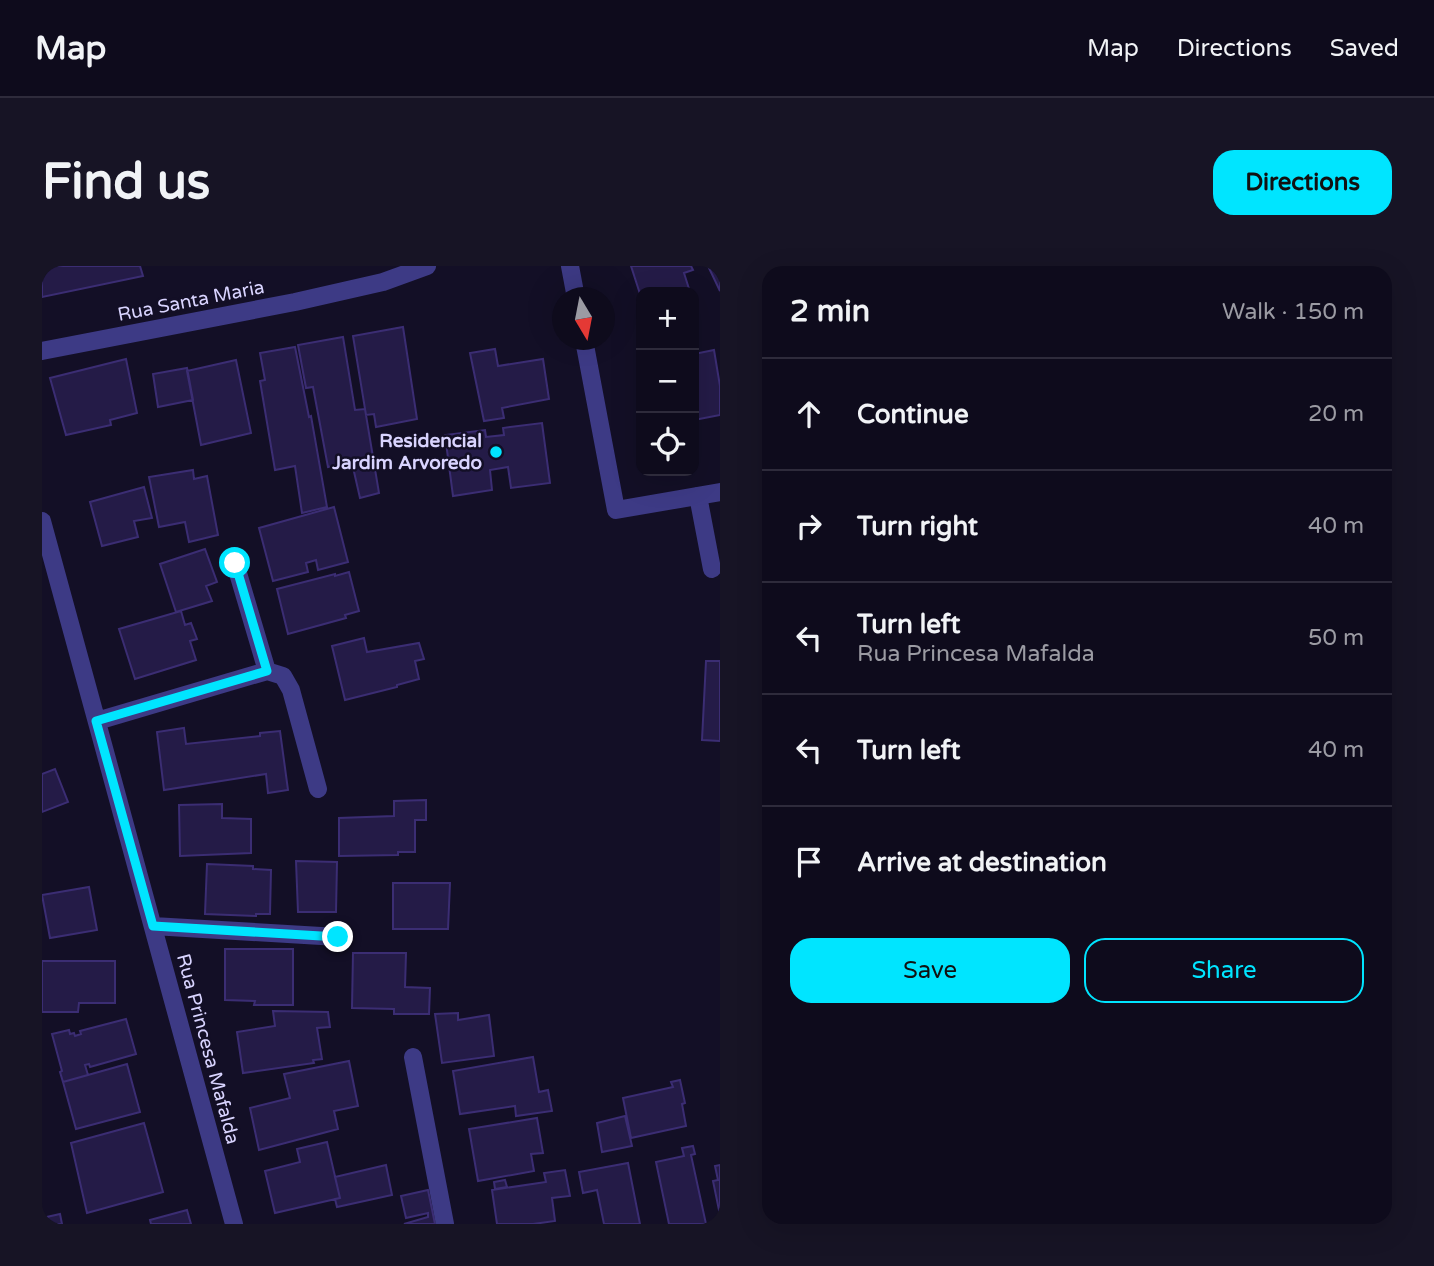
<!DOCTYPE html>
<meta charset="utf-8">
<style>
body{margin:0;font-family:"Varela Round",sans-serif;background:#171425;color:#f1f3f6}
.controls{position:absolute;right:21px;top:21px;display:grid;overflow:hidden;border-radius:14px;box-shadow:0 7px 28px #0002}
.controls button{width:63px;height:63px;display:grid;place-items:center;padding:0;border:0;border-bottom:2px solid #2e2b3b;background:#0e0b1c;color:#f1f3f6;font:35px sans-serif}
.compass{position:absolute;left:510px;top:21px;width:63px;height:63px;border-radius:50%;background:#0e0b1c;box-shadow:0 7px 28px #0002;rotate:170deg}
.stop{position:absolute;width:21px;height:21px;margin:-16px;border:5px solid #00e5ff;border-radius:50%;background:#fff}
.stop.end{background:#00e5ff;border-color:#fff;box-shadow:0 2px 7px #0008}
.list{margin:0;padding:0;list-style:none}
h2{display:flex;justify-content:space-between;align-items:center;height:91px;margin:0;padding:0 28px;font-size:30px}
h2 small{font-size:23px;font-weight:400;color:#9b9ba3}
.list li{display:grid;grid-template-columns:46px 1fr auto;gap:21px;align-items:center;box-sizing:border-box;height:112px;padding:0 28px;border-top:2px solid #2e2b3b}
.list b{display:block;font-size:26px;white-space:nowrap}
.list p{margin:0;font-size:23px;white-space:nowrap;color:#9b9ba3}
.list em{font-size:23px;font-style:normal;color:#9b9ba3}
.actions{display:flex;gap:14px;padding:21px 28px}
.actions a{flex:1;padding:16px 0;border:2px solid #00e5ff;border-radius:21px;text-align:center;font-size:24px;color:#00e5ff}
.actions .main{background:#00e5ff;color:#111}
.icon{flex:none;width:38px;height:38px;fill:none;stroke:currentColor;stroke-width:2;stroke-linecap:round;stroke-linejoin:round}
.map{position:relative;flex:none;width:678px;height:958px;overflow:hidden;border-radius:21px}
header{display:flex;align-items:center;gap:42px;box-sizing:border-box;height:98px;padding:0 35px;background:#0e0b1c;border-bottom:2px solid #2e2b3b}
header strong{font-size:33px}
nav{display:flex;gap:38px;margin-inline-start:auto;font-size:24px}
.intro{display:flex;align-items:center;justify-content:space-between;box-sizing:border-box;height:168px;padding:0 42px}
h1{margin:0;font-size:49px}
.button{padding:18px 32px;border-radius:21px;background:#00e5ff;color:#111;font-size:24px;font-weight:700}
main{display:flex;gap:42px;padding:0 42px}
aside{flex:1;background:#0e0b1c;border-radius:21px;box-shadow:0 7px 28px #0002}
.map>svg:first-child{display:block}
.building{fill:#241b47;stroke:#3b2d73;stroke-width:2}
.lines{fill:none;stroke-linecap:round;stroke-linejoin:round}
.service{stroke:#3d3a85;stroke-width:18}
.minor{stroke:#3d3a85;stroke-width:18}
.route{stroke:#00e5ff;stroke-width:9}
.poi-dot{fill:#00e5ff;stroke:#130f26;stroke-width:2.5}
.labels{text-anchor:middle;dominant-baseline:central;stroke-width:5;stroke-linejoin:round;paint-order:stroke}
.street-label{font-size:19px;fill:#d9d4ff;stroke:#130f26}
.poi-label{font-size:19px;font-weight:bold;fill:#d9d4ff;stroke:#130f26;text-anchor:end}
</style>
<header>
<strong>Map</strong>
<nav><a>Map</a><a>Directions</a><a>Saved</a></nav>
</header>
<div class="intro"><h1>Find us</h1><a class="button">Directions</a></div>
<main>
<div class="map">
<svg width="678" height="958" viewBox="0 0 678 958">
<rect width="100%" height="100%" fill="#130f26"/>
<path class="building" d="M 0,0 L 98,0 L 101,10 L 0,31 Z
M 589,0 L 649,0 L 651,4 L 642,7 L 648,26 L 599,26 L 599,31 Z
M 666,0 L 678,0 L 678,25 Z
M 361,61 L 375,153 L 334,161 L 332,148 L 324,149 L 311,70 Z
M 301,71 L 313,144 L 323,143 L 337,227 L 318,232 L 310,197 L 286,201 L 271,121 L 264,122 L 256,79 Z
M 253,81 L 267,151 L 269,150 L 285,241 L 260,247 L 253,200 L 233,204 L 218,115 L 223,114 L 218,87 Z
M 453,83 L 456,100 L 501,93 L 507,133 L 460,142 L 462,152 L 442,155 L 428,87 Z
M 672,84 L 678,120 L 678,149 L 652,154 L 652,88 Z
M 84,93 L 95,147 L 68,154 L 69,159 L 24,169 L 8,112 Z
M 194,94 L 209,167 L 159,179 L 145,105 Z
M 145,102 L 151,134 L 116,141 L 111,108 Z
M 500,157 L 508,217 L 469,222 L 466,201 L 448,204 L 450,224 L 411,230 L 403,169 L 443,164 L 444,171 L 462,169 L 461,162 Z
M 151,204 L 152,213 L 165,210 L 176,269 L 147,276 L 143,256 L 117,261 L 107,211 Z
M 102,221 L 110,252 L 92,255 L 96,271 L 60,280 L 48,236 Z
M 292,241 L 306,296 L 276,304 L 274,294 L 264,297 L 266,306 L 231,315 L 217,262 Z
M 163,283 L 175,316 L 164,320 L 170,335 L 134,346 L 118,298 Z
M 307,306 L 317,345 L 303,349 L 304,352 L 246,368 L 235,323 L 293,308 L 293,310 Z
M 139,345 L 143,359 L 149,357 L 155,373 L 148,375 L 154,394 L 93,413 L 77,363 Z
M 322,372 L 325,386 L 377,377 L 382,393 L 373,395 L 377,413 L 355,419 L 355,421 L 303,434 L 290,380 Z
M 664,395 L 678,395 L 678,475 L 660,474 Z
M 142,462 L 144,478 L 218,470 L 218,467 L 238,465 L 246,524 L 226,527 L 224,508 L 122,524 L 115,466 Z
M 13,503 L 26,536 L 0,546 L 0,508 Z
M 384,534 L 384,554 L 373,554 L 373,586 L 356,586 L 356,589 L 297,590 L 297,552 L 352,550 L 352,535 Z
M 180,538 L 180,552 L 209,553 L 209,587 L 138,590 L 137,539 Z
M 254,595 L 295,596 L 294,646 L 256,646 Z
M 165,598 L 211,600 L 211,603 L 229,604 L 228,648 L 214,648 L 214,650 L 163,648 Z
M 351,617 L 408,617 L 406,663 L 351,663 Z
M 47,621 L 55,664 L 8,672 L 0,629 Z
M 183,683 L 251,683 L 251,739 L 212,739 L 213,735 L 183,734 Z
M 311,687 L 364,687 L 363,721 L 388,722 L 387,748 L 352,748 L 352,743 L 310,742 Z
M 0,695 L 73,695 L 73,737 L 37,737 L 36,746 L 0,746 Z
M 231,745 L 286,746 L 288,761 L 275,762 L 280,793 L 271,794 L 272,797 L 201,807 L 195,766 L 233,760 Z
M 416,747 L 416,754 L 447,749 L 452,790 L 400,797 L 393,748 Z
M 84,753 L 94,788 L 48,801 L 47,798 L 43,799 L 46,809 L 21,816 L 18,806 L 20,805 L 10,768 L 27,764 L 28,768 L 32,767 L 33,770 L 39,768 L 38,765 Z
M 491,791 L 497,826 L 506,824 L 510,845 L 474,850 L 473,840 L 418,848 L 411,805 Z
M 307,795 L 316,840 L 292,845 L 296,863 L 217,884 L 208,842 L 248,832 L 242,808 Z
M 85,798 L 98,846 L 34,863 L 21,816 Z
M 638,814 L 643,837 L 640,838 L 644,860 L 589,872 L 581,832 L 631,821 L 629,816 Z
M 583,850 L 590,880 L 560,886 L 555,857 Z
M 495,852 L 501,887 L 489,888 L 492,905 L 436,915 L 427,863 Z
M 102,857 L 121,926 L 45,947 L 29,877 Z
M 285,876 L 298,932 L 233,947 L 223,905 L 258,896 L 255,883 Z
M 651,880 L 653,888 L 649,889 L 664,958 L 627,958 L 614,896 L 642,890 L 640,882 Z
M 586,897 L 598,958 L 562,958 L 555,924 L 541,927 L 537,906 Z
M 344,899 L 350,929 L 295,941 L 293,933 L 298,932 L 293,911 Z
M 678,899 L 678,949 L 671,915 L 676,914 L 673,900 Z
M 523,904 L 528,930 L 510,932 L 513,955 L 491,958 L 455,958 L 450,924 L 504,916 L 502,907 Z
M 463,914 L 465,921 L 453,923 L 452,916 Z
M 386,924 L 393,958 L 362,958 L 386,951 L 386,947 L 364,952 L 359,930 Z
M 145,944 L 149,958 L 109,958 L 108,954 Z
M 18,948 L 20,958 L 0,958 L 0,952 Z"/>
<g class="lines">
<path class="service" d="M 656,230 L 670,303"/>
<path class="minor" d="M 528,0 L 534,32
M 542,74 L 574,244 L 678,226
M 0,85 L 253,36 L 341,16 L 385,0
M 0,255 L 192,958
M 193,297 L 225,405 L 241,410 L 249,424 L 276,523
M 55,455 L 225,405
M 111,660 L 296,671
M 371,791 L 403,958"/>
</g>
<g class="lines">
<path class="route" d="M 193,297 L 225,405 L 54,455 L 111,660 L 296,671"/>
</g>
<circle class="poi-dot" cx="454" cy="186" r="7"/>
<g class="labels">
<g class="street-label">
<text transform="translate(149 35) rotate(-11)">Rua Santa Maria</text>
<text transform="translate(166 783) rotate(75)">Rua Princesa Mafalda</text>
</g>
<g class="poi-label">
<text x="440" y="175">Residencial<tspan x="440" dy="22">Jardim Arvoredo</tspan></text>
</g>
</g>
</svg>
<div class="controls">
<button>+</button>
<button>−</button>
<button><svg class="icon" aria-label="locate" viewBox="0 0 24 24"><circle cx="12" cy="12" r="6"/><path d="M12 2v4M12 18v4M2 12h4M18 12h4"/></svg></button>
</div>
<svg class="compass" viewBox="-18 -18 36 36"><path d="M0-13l5 13h-10z" fill="#e53935"/><path d="M0 13l5-13h-10z" fill="#9b9ba3"/></svg>
<div class="stop" style="left:193px;top:297px"></div>
<div class="stop end" style="left:296px;top:671px"></div>
</div>
<aside>
<h2>2 min<small>Walk · 150 m</small></h2>
<ul class="list">
<li><svg class="icon" aria-label="ahead" viewBox="0 0 24 24"><path d="M12 20V5M6 11l6-6 6 6"/></svg><div><b>Continue</b></div><em>20 m</em></li>
<li><svg class="icon" aria-label="right" viewBox="0 0 24 24"><path d="M7 20v-9h11M14 6l5 5-5 5"/></svg><div><b>Turn right</b></div><em>40 m</em></li>
<li><svg class="icon" aria-label="left" viewBox="0 0 24 24"><path d="M17 20v-9H6M10 6l-5 5 5 5"/></svg><div><b>Turn left</b><p>Rua Princesa Mafalda</p></div><em>50 m</em></li>
<li><svg class="icon" aria-label="left" viewBox="0 0 24 24"><path d="M17 20v-9H6M10 6l-5 5 5 5"/></svg><div><b>Turn left</b></div><em>40 m</em></li>
<li><svg class="icon" aria-label="arrive" viewBox="0 0 24 24"><path d="M6 21V4h12l-3 4 3 4H6"/></svg><div><b>Arrive at destination</b></div></li>
</ul>
<div class="actions"><a class="main">Save</a><a>Share</a></div>
</aside>
</main>
